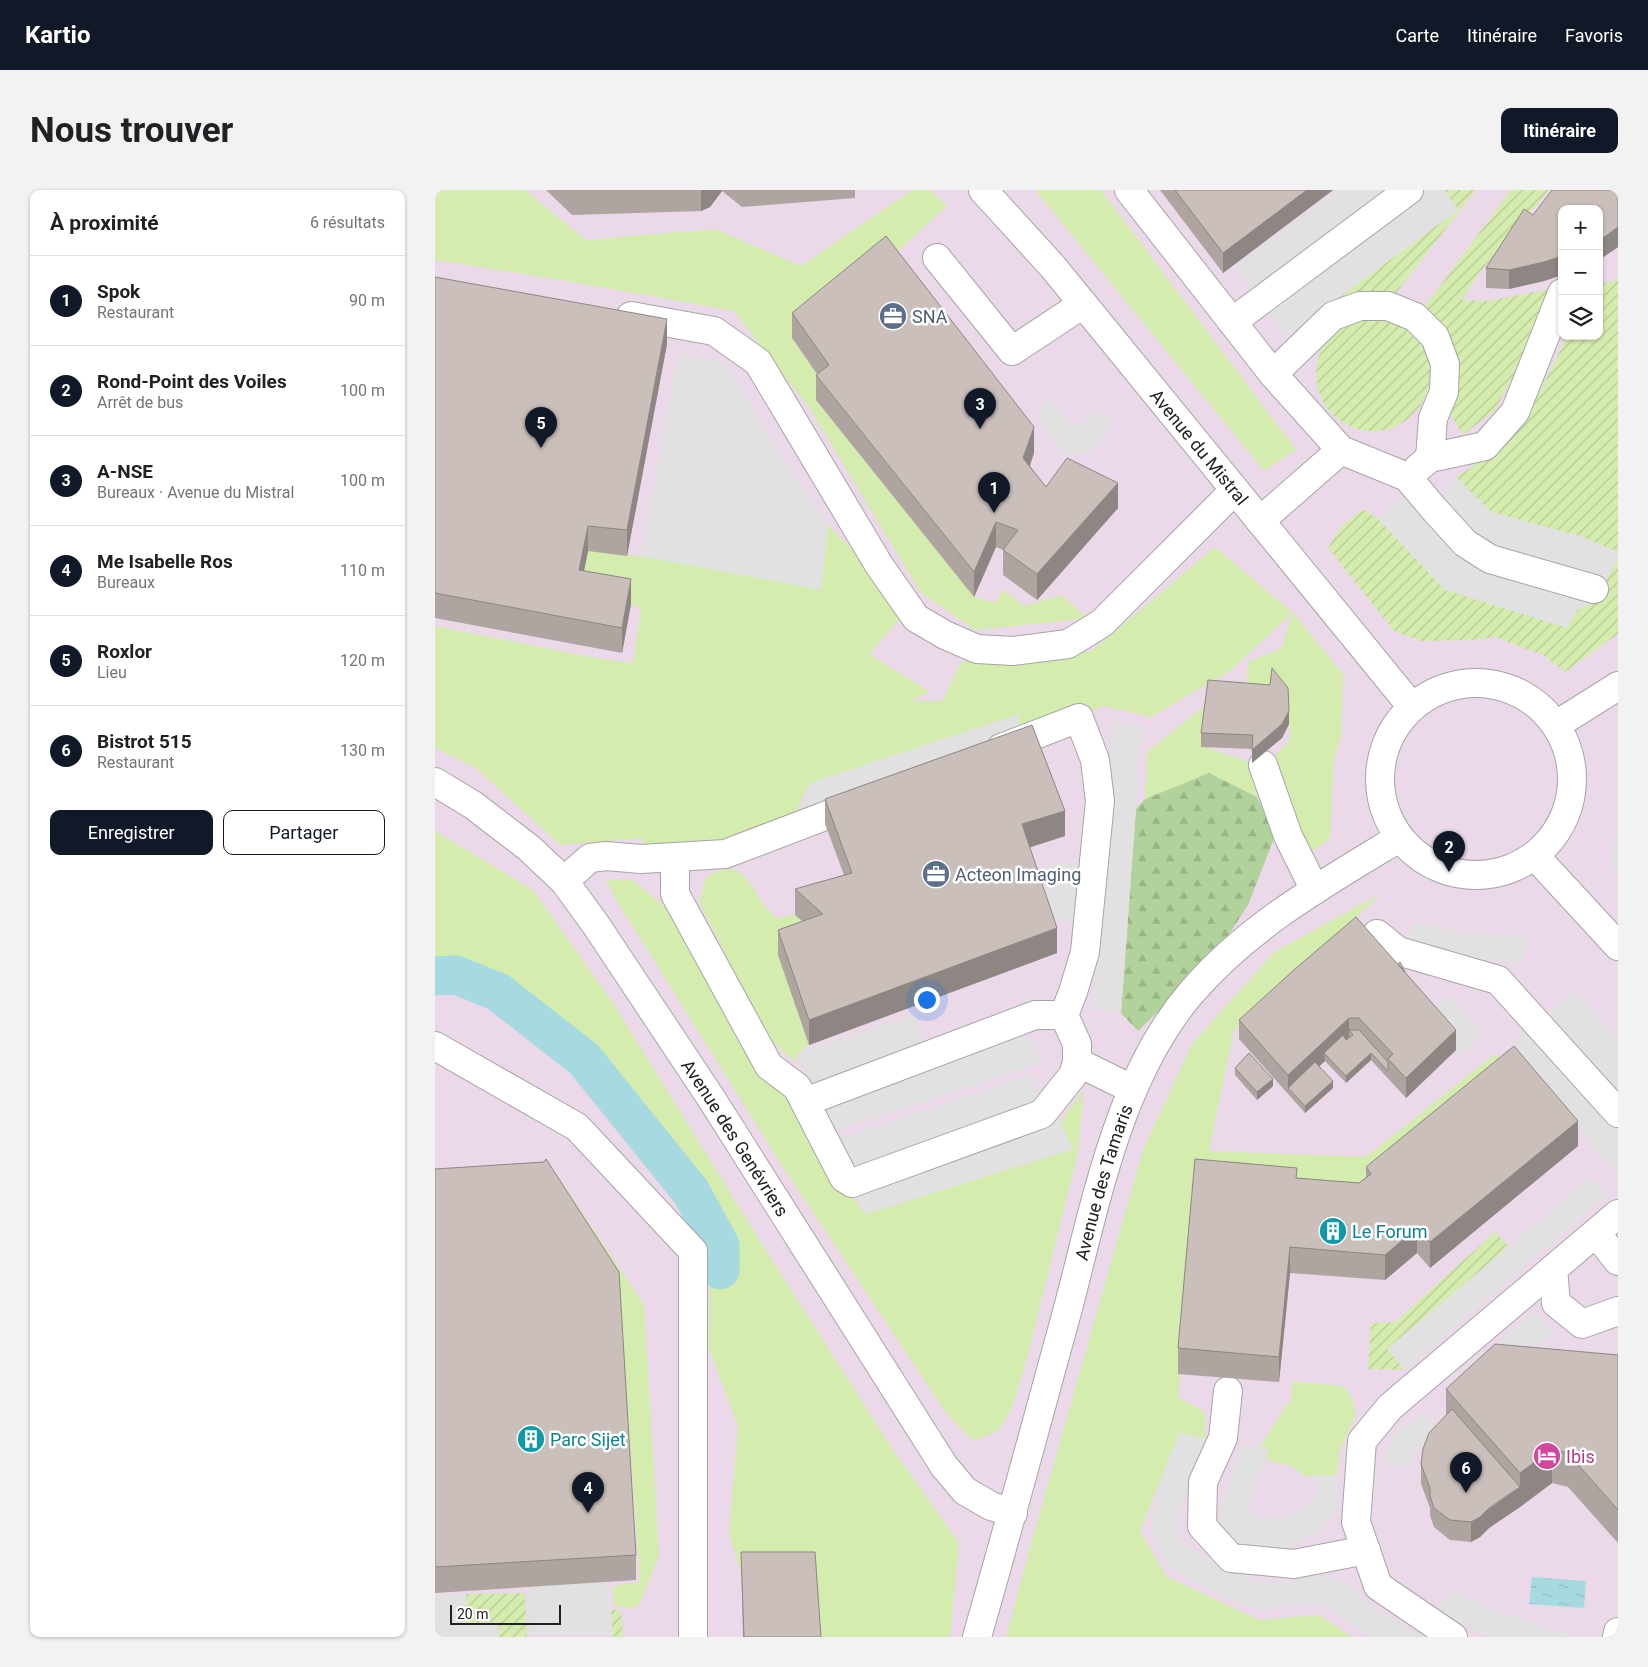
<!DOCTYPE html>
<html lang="fr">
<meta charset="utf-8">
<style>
body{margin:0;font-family:Roboto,sans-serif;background:#f2f2f2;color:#202124}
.controls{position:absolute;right:15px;top:15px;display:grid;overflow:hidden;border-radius:10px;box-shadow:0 1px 4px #0004}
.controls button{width:45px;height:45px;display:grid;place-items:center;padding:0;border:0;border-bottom:1px solid #e0e0e0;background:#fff;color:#202124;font:25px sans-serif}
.scale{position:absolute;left:15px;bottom:12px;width:111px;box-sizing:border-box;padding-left:5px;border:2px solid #212121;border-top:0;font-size:14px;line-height:18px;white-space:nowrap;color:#212121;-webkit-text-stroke:4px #fff;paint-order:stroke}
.you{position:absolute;left:491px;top:809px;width:18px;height:18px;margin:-12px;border:4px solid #fff;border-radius:50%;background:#1a73e8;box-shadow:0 0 0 8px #1a73e833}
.badge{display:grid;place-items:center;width:32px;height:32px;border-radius:50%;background:#111827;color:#fff;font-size:16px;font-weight:700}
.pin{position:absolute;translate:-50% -41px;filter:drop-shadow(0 1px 2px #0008)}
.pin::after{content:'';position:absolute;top:26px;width:18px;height:15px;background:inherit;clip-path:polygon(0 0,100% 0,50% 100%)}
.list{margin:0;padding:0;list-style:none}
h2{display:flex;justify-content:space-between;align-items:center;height:65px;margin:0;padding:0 20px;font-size:21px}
h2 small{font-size:16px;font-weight:400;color:#757577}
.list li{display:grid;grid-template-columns:32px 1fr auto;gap:15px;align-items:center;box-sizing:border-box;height:90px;padding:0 20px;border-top:1px solid #e0e0e0}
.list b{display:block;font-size:19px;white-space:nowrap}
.list p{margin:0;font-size:16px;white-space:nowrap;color:#757577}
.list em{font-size:16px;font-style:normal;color:#757577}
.actions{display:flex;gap:10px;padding:15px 20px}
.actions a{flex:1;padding:11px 0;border:1px solid #111827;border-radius:10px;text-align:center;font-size:18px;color:#111827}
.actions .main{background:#111827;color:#fff}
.icon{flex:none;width:28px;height:28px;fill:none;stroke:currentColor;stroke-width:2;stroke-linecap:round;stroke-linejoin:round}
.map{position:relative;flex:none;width:1183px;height:1447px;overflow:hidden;border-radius:10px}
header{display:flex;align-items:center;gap:30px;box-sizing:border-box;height:70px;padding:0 25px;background:#111827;color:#fff}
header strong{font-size:24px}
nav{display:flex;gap:28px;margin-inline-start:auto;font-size:18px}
.intro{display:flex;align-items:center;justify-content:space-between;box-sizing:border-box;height:120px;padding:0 30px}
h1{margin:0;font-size:35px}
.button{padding:12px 22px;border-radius:10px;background:#111827;color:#fff;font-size:18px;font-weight:700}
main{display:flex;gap:30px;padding:0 30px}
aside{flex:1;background:#fff;border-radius:10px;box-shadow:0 1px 4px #0004}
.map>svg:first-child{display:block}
.industrial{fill:#ebd9ea;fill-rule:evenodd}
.grass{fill:#d4ecad}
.forest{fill:url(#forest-firs)}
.garden{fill:url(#garden-furrows)}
.parking{fill:#e1e1e1}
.water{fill:url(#water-ripples)}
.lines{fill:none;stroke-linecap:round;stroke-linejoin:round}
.canal{stroke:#a7dae0;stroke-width:39}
.minor-casing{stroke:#a5a5a5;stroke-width:30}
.minor{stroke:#fff;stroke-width:28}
.wall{fill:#aea4a0}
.shaded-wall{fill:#8d8682}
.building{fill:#cabfba;stroke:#8d8682}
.labels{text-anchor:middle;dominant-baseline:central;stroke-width:5;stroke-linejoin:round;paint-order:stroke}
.service-label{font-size:18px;fill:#4e5e75;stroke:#fff;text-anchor:start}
.street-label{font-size:18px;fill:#212121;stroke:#fff}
.culture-label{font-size:18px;fill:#0d838f;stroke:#fff;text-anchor:start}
.hotel-label{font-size:18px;fill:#b23c85;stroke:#fff;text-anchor:start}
</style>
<header>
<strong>Kartio</strong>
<nav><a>Carte</a><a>Itinéraire</a><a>Favoris</a></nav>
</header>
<div class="intro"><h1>Nous trouver</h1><a class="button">Itinéraire</a></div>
<main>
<aside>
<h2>À proximité<small>6 résultats</small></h2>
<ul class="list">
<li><span class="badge">1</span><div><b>Spok</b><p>Restaurant</p></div><em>90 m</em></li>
<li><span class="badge">2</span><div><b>Rond-Point des Voiles</b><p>Arrêt de bus</p></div><em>100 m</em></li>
<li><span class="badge">3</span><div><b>A-NSE</b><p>Bureaux · Avenue du Mistral</p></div><em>100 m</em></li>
<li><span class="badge">4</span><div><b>Me Isabelle Ros</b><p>Bureaux</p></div><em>110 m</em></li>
<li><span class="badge">5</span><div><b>Roxlor</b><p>Lieu</p></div><em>120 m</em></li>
<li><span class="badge">6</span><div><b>Bistrot 515</b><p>Restaurant</p></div><em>130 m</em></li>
</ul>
<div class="actions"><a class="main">Enregistrer</a><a>Partager</a></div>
</aside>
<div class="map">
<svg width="1183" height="1447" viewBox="0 0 1183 1447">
<defs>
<pattern id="forest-firs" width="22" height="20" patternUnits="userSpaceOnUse" patternTransform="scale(1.25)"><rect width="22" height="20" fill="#b2d29b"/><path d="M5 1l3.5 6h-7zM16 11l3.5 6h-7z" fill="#99b485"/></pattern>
<pattern id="garden-furrows" width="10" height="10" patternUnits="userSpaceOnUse" patternTransform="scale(1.25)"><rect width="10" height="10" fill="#d4ecad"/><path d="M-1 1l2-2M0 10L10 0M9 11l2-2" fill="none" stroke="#b6ca95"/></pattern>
<pattern id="water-ripples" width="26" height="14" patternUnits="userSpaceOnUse" patternTransform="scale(1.25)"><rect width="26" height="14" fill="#a7dae0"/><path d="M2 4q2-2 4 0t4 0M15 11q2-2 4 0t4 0" fill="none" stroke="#8fbbc0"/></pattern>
</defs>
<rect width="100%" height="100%" fill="#f2ede8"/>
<path class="industrial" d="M 0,0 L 1183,0 L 1183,1447 L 0,1447 ZM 1127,19 L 1164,19 L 1164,146 L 1127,146 Z"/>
<path class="grass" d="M 0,0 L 90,0 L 151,50 L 280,39 L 366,76 L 477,0 L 495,0 L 512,16 L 451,72 L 357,149 L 394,200 L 381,210 L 539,407 L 560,413 L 568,400 L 589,416 L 626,405 L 653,428 L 540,440 L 486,403 L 375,219 L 299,121 L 126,90 L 0,70 Z
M 600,0 L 666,0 L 861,260 L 829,281 Z
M 393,335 L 474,418 L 434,464 L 495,502 L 474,511 L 507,511 L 526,472 L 657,461 L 780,357 L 858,423 L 908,484 L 906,547 L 899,568 L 895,649 L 874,663 L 833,573 L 855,550 L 853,512 L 835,508 L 811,506 L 813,472 L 847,458 L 857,423 L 795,481 L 716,527 L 668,516 L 580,547 L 584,524 L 375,593 L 358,628 L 288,655 L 208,658 L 208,648 L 125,655 L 41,578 L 0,558 L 0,436 L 161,468 L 198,473 L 206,417 L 144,405 L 153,361 L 206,366 L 386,399 Z
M 772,514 L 766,556 L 817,573 L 822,607 L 795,621 L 774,583 L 710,609 L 712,562 Z
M 0,641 L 98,700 L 178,813 L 332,1062 L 456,1257 L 524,1353 L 515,1447 L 385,1447 L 306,1382 L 294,1344 L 303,1236 L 274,1159 L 275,1094 L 294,1081 L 293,1050 L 261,988 L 152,860 L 80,798 L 21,777 L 0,778 Z
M 297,679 C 315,685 319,702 330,716 C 333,720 338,724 342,728 L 360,725 L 388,749 L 344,765 L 374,855 L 363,863 L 362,872 L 348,862 L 332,846 L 264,712 L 271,687 L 286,680 Z
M 171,690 L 197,690 L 241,726 L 354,903 L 372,951 L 431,1024 L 638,959 L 625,932 L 649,900 L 642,967 L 591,1172 L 577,1218 L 563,1241 L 538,1251 L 511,1223 L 344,971 L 180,708 Z
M 947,703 L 799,840 L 774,961 L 931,967 L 1060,864 L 1079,882 L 936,1009 L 760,994 L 743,1208 L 769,1221 L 771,1249 L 744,1243 L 705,1341 L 731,1386 L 824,1430 L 884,1425 L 917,1447 L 571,1447 L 596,1354 L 708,960 L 757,854 L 839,762 Z
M 126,991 L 209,1115 L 224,1366 L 204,1415 L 195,1419 L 179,1416 L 178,1396 L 205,1392 L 184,1107 L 111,994 Z
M 857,1191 L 907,1196 L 914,1202 L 918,1212 L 921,1225 L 904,1262 L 902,1285 L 879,1285 L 871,1287 L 856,1276 L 832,1270 L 833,1258 L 825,1257 L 853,1213 L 856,1213 Z"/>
<path class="forest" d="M 774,583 L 822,607 L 840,646 L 813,715 L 780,766 L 703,841 L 686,823 L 701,619 L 710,609 Z"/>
<path class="garden" d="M 1009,0 L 1041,0 L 961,103 L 903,108 L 1023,20 Z
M 1076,0 L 1114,0 L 1044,83 L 1027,110 L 1053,111 L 1115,99 L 1087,169 L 1060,220 L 1028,245 L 1015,224 L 1020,173 L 1012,141 L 990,116 Z
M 1183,88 L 1183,362 L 1144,346 L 1056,322 L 1021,287 L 1037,277 L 1088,234 L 1127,157 L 1131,146 L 1164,146 L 1164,94 L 1180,91 Z
M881 184a57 57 0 1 1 114 0a57 57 0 1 1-114 0Z
M 928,320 L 942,328 L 1010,400 L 1142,420 L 1162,411 L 1183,367 L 1183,444 L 1130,482 L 1108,465 L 1060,447 L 1036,450 L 986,451 L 959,441 L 893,358 L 907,335 Z
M 1060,1042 L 1074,1057 L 952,1159 L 970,1180 L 933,1179 L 936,1133 L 960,1132 Z
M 90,1403 L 92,1447 L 64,1447 L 63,1432 L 32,1434 L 31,1404 Z
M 176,1418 L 186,1422 L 188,1447 L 178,1447 Z"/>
<path class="parking" d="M 904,0 L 1009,0 L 1023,19 L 851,147 L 800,76 Z
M 243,163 L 290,173 L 364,293 L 393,335 L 386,400 L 206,366 Z
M 608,204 L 641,238 L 663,219 L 677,233 L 656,263 L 629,266 L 605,233 Z
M 1021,287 L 1056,322 L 1144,346 L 1183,362 L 1183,367 L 1161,411 L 1142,420 L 1132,438 L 1010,400 L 942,328 L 966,306 L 1000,320 Z
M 585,524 L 580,547 L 368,624 L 375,593 Z
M 677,532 L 707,535 L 686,823 L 658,819 Z
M 1180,647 L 1183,647 L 1183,683 L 1176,674 Z
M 615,673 L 644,674 L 637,733 L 609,727 Z
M 978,731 L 1021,741 L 1092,747 L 1087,775 L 1010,764 L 972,753 Z
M 1140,799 L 1183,851 L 1182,984 L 1072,858 Z
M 1012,805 L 1048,844 L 1027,864 L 1021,860 L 990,824 Z
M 479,824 L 488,849 L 597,848 L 606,873 L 398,942 L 373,890 L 363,863 Z
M 598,883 L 604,910 L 625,932 L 638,959 L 431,1024 L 422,1002 L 418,975 L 406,949 Z
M 1155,988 L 1171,1006 L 970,1180 L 952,1159 Z
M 1100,1122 L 1120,1143 L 1069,1186 L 1051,1197 L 1034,1175 Z
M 987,1223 L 1004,1242 L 978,1263 L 977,1277 L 947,1275 L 959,1245 Z
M 745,1243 L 771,1249 L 747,1313 L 742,1337 L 746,1351 L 754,1359 L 820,1391 L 843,1392 L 880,1386 L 902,1388 L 916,1396 L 942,1421 L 988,1447 L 936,1447 L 886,1414 L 852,1415 L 829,1422 L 780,1403 L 740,1382 L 727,1365 L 716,1341 L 724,1293 Z
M 807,1255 L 833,1258 L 813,1321 L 828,1328 L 852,1325 L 868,1318 L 881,1306 L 879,1285 L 902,1285 L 902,1321 L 884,1341 L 866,1352 L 849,1359 L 817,1358 L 800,1349 L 786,1337 L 785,1321 Z
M 172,1388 L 177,1445 L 95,1445 L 92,1393 Z
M 1019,1398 L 1056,1419 L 1142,1447 L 1054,1447 L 1001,1421 Z
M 0,1404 L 31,1404 L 32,1433 L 63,1432 L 64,1447 L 0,1447 Z"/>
<path class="water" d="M 1097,1387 L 1151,1391 L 1149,1418 L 1094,1414 Z"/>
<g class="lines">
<path class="canal" d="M 0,786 L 21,785 L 63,802 L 149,869 L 256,1002 L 285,1055 L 285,1080"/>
<defs>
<g id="minor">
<path id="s1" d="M 548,0 L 618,77 L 977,517"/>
<path d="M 694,0 L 838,184"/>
<path d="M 502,68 L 577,161 L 648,114"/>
<path d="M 196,126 L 279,141 L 323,172 L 444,375 L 481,428 L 510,445 L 542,459 L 578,461 L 633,454 L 667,433 L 800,300"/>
<path d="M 797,132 L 974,0"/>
<path d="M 995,268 L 998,228 L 1009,202 L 1010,174 L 1000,147 L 980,127 L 953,116 L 925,116 L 898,126 L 838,184 L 906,260 L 972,287 L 1000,320 L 1030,353 L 1055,369 L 1159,399"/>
<path d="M 983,278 L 995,268 L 1050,256 L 1080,222 L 1127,103"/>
<path d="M 825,331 L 906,260"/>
<circle cx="1041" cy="589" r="96"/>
<path d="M 1121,535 L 1183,496"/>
<path d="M 566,558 L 644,528 L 660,570 L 665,611 L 650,762 L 638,802 L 629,825 L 642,854 L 642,872 L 697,899"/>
<path d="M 828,575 L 853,646 L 880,700"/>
<path id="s2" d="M 0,592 L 38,615 L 94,658 L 129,691 L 161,735 L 276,908 L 509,1276 L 530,1301 L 556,1316 L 578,1323"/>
<path d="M 1100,666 L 1183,756"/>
<path d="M 240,667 L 240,704 L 334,876 L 362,897 L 409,988 L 417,993 L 607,924 L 638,885 L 642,872"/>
<path d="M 129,691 L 155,668 L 171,666 L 206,669 L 290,664 L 424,613"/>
<path d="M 942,744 L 963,761 L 1063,790 L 1183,923"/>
<path d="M 0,856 L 142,937 L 258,1061 L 258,1447"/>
<path d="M 370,912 L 600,825 L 629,825"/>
<path d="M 1161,1043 L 1183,1071"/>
<path d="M 1118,1079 L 1121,1113 L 1147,1134 L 1183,1121"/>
<path d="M 793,1201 L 788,1248 L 768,1292 L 767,1336 L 796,1368 L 859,1374 L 931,1360"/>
<path id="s3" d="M 542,1447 C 573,1339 602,1231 632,1122 C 660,1017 683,888 756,803 C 813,736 890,693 964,648"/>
<path d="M 1018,1447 L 943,1396 L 921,1332 L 927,1251 L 955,1217 L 1183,1024"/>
<path d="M 1182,1447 L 1183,1442"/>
</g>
</defs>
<use href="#minor" class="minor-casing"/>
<use href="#minor" class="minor"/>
</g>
<path class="wall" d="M 111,0 L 420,0 L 420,8 L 307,17 L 287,1 L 275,17 L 266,21 L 137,25 Z
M 725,0 L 898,0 L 788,83 Z
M 1183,0 L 1183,57 L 1164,70 L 1127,19 L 1127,85 L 1109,91 L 1074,99 L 1051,98 L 1051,78 L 1098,25 Z
M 0,87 L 232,154 L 192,366 L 153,361 L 149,381 L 196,414 L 187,463 L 0,428 Z
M 357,123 L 599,263 L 595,276 L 611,297 L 683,318 L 602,410 L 568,385 L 568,360 L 561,357 L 539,407 L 381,210 L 381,185 L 382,184 L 357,148 Z
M 854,534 L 847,548 L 817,573 L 817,559 L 766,557 L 766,543 Z
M 390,609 L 630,646 L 594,657 L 622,763 L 374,855 L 343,765 L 343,740 L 367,731 L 360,725 L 360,699 L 409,685 L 390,634 Z
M 970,782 L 1021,860 L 971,908 L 936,870 L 911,893 L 890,871 L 884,876 L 898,898 L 870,923 L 804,849 L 804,830 Z
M 800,878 L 838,896 L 822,910 L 800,885 Z
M 1143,956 L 995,1078 L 982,1063 L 950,1090 L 855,1083 L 844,1192 L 743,1184 L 743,1158 L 862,988 L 924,993 L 931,988 L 931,977 Z
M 0,979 L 201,1365 L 201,1390 L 0,1403 Z
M 1183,1165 L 1183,1353 L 1133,1297 L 1117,1293 L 1085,1317 L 1054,1338 L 1045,1347 L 1036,1352 L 1015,1350 L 999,1337 L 995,1326 L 995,1318 L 986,1294 L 986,1274 L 1011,1225 L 1011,1199 Z
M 306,1362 L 386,1447 L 308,1447 Z"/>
<path class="shaded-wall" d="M 266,0 L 287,0 L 287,1 L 275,17 L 266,21 Z
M 872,0 L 898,0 L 788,83 L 788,63 Z
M 1183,37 L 1183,57 L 1164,70 L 1164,51 Z
M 1127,66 L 1127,85 L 1109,91 L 1074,99 L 1074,80 Z
M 232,129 L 232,154 L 192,366 L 192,340 Z
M 599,237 L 599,263 L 588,293 L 588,268 Z
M 683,293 L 683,318 L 602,410 L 602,384 Z
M 561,332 L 561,357 L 539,407 L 539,382 Z
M 153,336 L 153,361 L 144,405 L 144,380 Z
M 196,389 L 196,414 L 187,463 L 187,438 Z
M 854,521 L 854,534 L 847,548 L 817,573 L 817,560 Z
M 630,621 L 630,646 L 587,660 L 587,634 Z
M 622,738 L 622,763 L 374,855 L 374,830 Z
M 914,828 L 914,847 L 893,868 L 889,863 L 890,871 L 857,902 L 853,898 L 853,905 L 853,885 Z
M 1021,840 L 1021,860 L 971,908 L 971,888 Z
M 936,863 L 936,870 L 911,893 L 911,886 Z
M 838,889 L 838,896 L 822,910 L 822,902 Z
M 898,891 L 898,898 L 870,923 L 870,916 Z
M 1143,931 L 1143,956 L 995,1078 L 995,1052 Z
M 982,1038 L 982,1063 L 950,1090 L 950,1065 Z
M 855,1057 L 855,1083 L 844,1192 L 844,1167 Z
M 1117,1259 L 1117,1293 L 1085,1317 L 1054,1338 L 1045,1347 L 1036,1352 L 1036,1332 L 1085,1297 L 1085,1283 Z"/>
<path class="building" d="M 740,0 L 872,0 L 788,63 Z
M 1117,0 L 1183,0 L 1183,37 L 1164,51 L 1164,19 L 1127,19 L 1127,66 L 1109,72 L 1074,80 L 1051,78 L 1089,19 L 1098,25 Z
M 451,46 L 599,237 L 588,268 L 611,297 L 632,268 L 683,293 L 602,384 L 568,360 L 583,340 L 561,332 L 539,382 L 381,185 L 394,175 L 357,123 Z
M 0,87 L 232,129 L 192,340 L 153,336 L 144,380 L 196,389 L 187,438 L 0,403 Z
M 837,478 L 853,498 L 854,521 L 847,534 L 817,560 L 818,545 L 766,543 L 773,490 L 835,495 Z
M 597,535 L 630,621 L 587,634 L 622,738 L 374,830 L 343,740 L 388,724 L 360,699 L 417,683 L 390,609 Z
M 921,727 L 1021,840 L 971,888 L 953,869 L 958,864 L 924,828 L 914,828 L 853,885 L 804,830 L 860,779 Z
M 965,772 L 970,782 L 963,774 Z
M 914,840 L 924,840 L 953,872 L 953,881 L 936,863 L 911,886 L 889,863 L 908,845 L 911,850 L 918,845 Z
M 1079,856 L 1143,931 L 995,1052 L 982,1038 L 950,1065 L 855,1057 L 844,1167 L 743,1158 L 760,969 L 862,978 L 861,988 L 924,993 L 936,984 L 931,977 Z
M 814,863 L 838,889 L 822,902 L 800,878 Z
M 880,872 L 898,891 L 870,916 L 853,898 Z
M 111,969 L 184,1082 L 201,1365 L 0,1377 L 0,979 L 109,972 Z
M 1060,1154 L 1183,1165 L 1183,1320 L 1133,1263 L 1117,1259 L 1085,1283 L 1011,1199 Z
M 1017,1219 L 1085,1297 L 1054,1318 L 1045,1327 L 1036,1332 L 1015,1330 L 999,1318 L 995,1306 L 995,1298 L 986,1274 L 988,1259 L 994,1243 Z
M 306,1362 L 380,1362 L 386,1447 L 309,1447 Z"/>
<defs>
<symbol id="office-disc" viewBox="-11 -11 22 22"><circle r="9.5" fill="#5c6f8a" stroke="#fff"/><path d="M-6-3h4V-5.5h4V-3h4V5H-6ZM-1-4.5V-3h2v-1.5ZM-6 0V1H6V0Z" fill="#fff"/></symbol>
<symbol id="building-disc" viewBox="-11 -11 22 22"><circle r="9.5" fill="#0f9aa8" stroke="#fff"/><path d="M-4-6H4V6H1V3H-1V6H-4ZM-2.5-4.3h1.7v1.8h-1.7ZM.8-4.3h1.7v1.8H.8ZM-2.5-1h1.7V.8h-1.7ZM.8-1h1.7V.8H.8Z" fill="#fff"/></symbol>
<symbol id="hotel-disc" viewBox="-11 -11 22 22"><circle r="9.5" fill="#d1479c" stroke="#fff"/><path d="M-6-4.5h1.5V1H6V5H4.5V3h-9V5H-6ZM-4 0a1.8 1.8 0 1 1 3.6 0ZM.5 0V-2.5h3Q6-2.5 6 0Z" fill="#fff"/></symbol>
</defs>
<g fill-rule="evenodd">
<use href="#office-disc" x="442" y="110" width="32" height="32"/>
<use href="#office-disc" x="485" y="668" width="32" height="32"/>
<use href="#building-disc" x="882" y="1025" width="32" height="32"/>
<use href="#building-disc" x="80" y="1233" width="32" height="32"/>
<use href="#hotel-disc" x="1096" y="1250" width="32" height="32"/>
</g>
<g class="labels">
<g class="service-label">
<text x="477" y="126">SNA</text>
<text x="520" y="684">Acteon Imaging</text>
</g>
<g class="street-label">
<text stroke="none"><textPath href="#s1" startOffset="336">Avenue du Mistral</textPath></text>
<text stroke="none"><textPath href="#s2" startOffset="472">Avenue des Genévriers</textPath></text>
<text stroke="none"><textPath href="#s3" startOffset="472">Avenue des Tamaris</textPath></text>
</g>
<g class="culture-label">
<text x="917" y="1041">Le Forum</text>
<text x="115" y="1249">Parc Sijet</text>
</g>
<g class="hotel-label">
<text x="1131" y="1266">Ibis</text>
</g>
</g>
</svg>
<div class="controls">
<button>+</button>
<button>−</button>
<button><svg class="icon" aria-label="layers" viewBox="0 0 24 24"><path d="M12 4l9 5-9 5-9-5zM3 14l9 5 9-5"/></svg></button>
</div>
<div class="scale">20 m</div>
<div class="you"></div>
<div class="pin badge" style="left:559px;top:323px">1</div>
<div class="pin badge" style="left:1014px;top:682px">2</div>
<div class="pin badge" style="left:545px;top:239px">3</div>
<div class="pin badge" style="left:153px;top:1323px">4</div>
<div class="pin badge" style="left:106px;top:258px">5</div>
<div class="pin badge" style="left:1031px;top:1303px">6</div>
</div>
</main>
